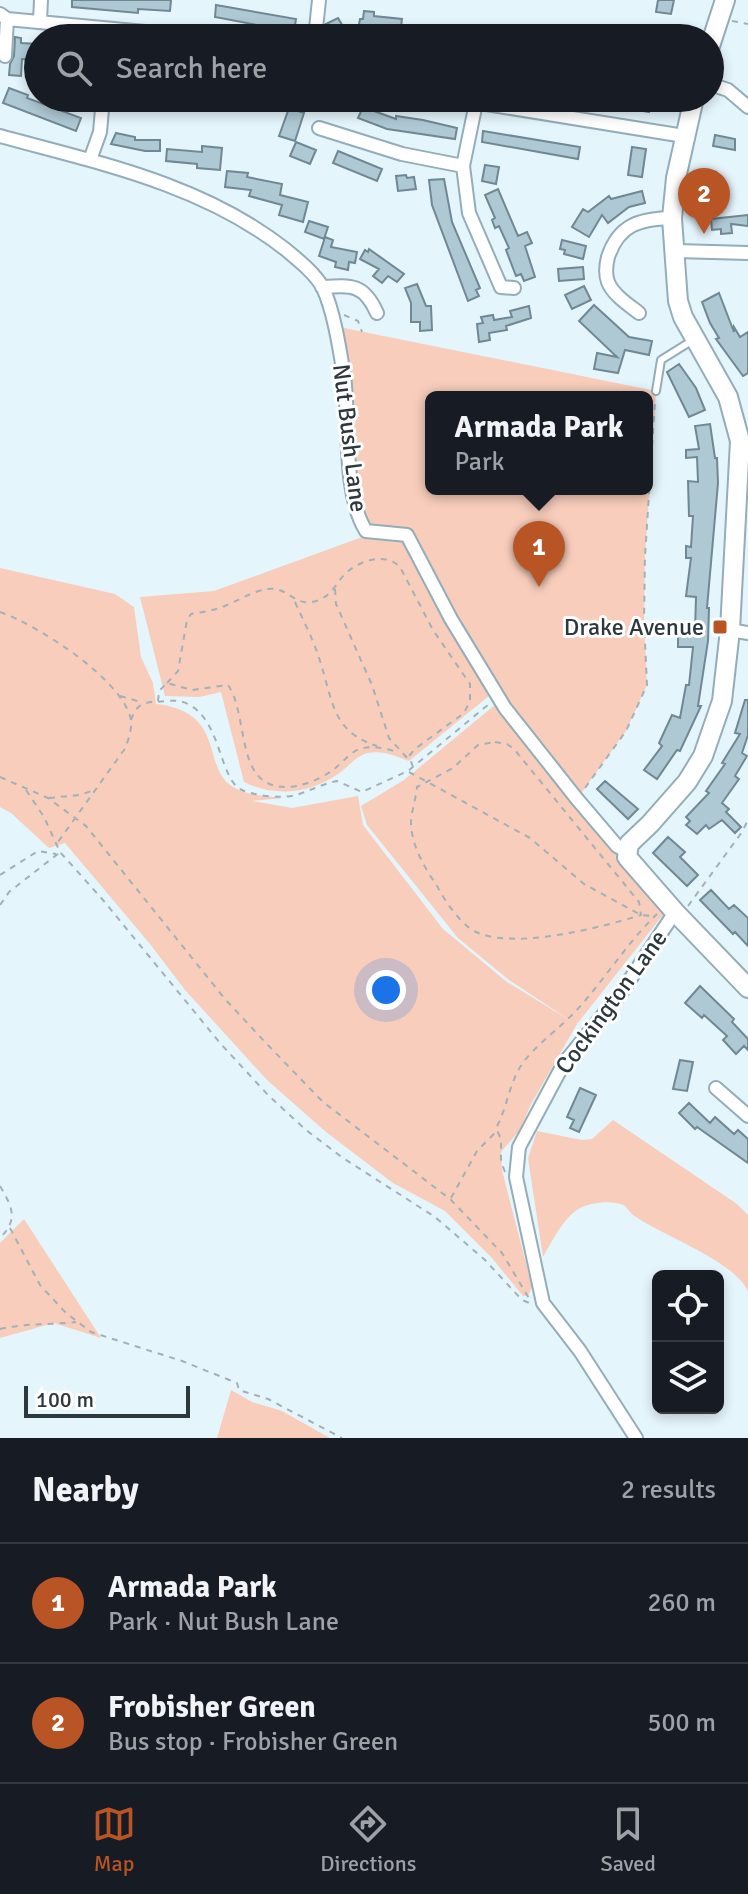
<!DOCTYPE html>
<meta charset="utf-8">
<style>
body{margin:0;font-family:Signika,sans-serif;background:#242831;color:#f1f3f6}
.controls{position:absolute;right:24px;bottom:24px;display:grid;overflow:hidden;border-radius:12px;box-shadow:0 4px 12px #0003}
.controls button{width:72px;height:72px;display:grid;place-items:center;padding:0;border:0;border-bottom:2px solid #363941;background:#171b24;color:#f1f3f6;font:40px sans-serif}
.scale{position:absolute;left:24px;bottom:20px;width:166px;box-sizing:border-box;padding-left:8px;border:4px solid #2d383c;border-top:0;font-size:22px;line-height:28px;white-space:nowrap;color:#2d383c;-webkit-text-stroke:6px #fff;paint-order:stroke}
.you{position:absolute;left:386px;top:990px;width:28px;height:28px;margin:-20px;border:6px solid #fff;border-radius:50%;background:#1a73e8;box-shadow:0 0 0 12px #1a73e833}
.badge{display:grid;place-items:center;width:52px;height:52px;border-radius:50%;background:#b95424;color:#fff;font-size:26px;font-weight:700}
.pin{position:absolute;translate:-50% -66px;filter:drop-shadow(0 2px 4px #0008)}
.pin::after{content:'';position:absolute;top:42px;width:28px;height:24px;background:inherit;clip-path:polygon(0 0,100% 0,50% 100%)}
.popup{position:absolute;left:425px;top:391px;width:228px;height:104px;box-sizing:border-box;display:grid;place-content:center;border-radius:12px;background:#171b24;filter:drop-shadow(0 2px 6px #0005);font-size:26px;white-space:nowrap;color:#9ea1a6}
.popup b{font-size:30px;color:#f1f3f6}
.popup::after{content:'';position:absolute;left:50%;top:100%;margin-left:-16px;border:16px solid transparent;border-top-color:#171b24}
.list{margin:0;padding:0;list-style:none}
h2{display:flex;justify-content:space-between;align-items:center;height:104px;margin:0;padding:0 32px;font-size:34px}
h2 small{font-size:26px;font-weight:400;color:#9ea1a6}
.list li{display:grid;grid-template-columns:52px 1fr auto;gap:24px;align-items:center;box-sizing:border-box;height:120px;padding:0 32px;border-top:2px solid #363941}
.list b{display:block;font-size:30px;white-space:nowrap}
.list p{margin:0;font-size:26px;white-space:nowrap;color:#9ea1a6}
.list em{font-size:26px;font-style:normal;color:#9ea1a6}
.icon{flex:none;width:44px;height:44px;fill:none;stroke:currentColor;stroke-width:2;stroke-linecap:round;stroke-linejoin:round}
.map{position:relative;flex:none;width:748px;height:1438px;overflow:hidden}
.search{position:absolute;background:#171b24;box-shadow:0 4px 12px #0003;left:24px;right:24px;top:24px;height:88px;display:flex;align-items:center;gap:20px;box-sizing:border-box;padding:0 28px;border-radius:44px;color:#9ea1a6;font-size:30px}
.sheet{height:344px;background:#171b24}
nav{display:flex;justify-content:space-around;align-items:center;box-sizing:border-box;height:112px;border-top:2px solid #363941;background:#171b24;font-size:22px;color:#9ea1a6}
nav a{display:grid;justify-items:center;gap:4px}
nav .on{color:#b95424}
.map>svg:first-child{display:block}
.green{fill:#f8cdbc;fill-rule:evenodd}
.building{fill:#aec8d4;stroke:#6f8893;stroke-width:2}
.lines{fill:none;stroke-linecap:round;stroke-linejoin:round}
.lane-casing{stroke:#94adb9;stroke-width:10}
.street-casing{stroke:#94adb9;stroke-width:16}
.secondary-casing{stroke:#94adb9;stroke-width:22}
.path{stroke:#a3b1b7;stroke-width:2;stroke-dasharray:6 6;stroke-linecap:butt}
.lane{stroke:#fff;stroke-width:6}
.street{stroke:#fff;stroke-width:12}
.secondary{stroke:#fff;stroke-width:18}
.poi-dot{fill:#b95424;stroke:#fff;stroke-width:3}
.labels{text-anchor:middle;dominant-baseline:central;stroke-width:6;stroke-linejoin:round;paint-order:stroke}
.street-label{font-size:24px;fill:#2d383c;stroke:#fff}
.poi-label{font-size:24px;fill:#2d383c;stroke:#fff;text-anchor:end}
</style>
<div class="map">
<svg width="748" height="1438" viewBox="0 0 748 1438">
<rect width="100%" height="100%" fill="#e5f5fc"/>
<path class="green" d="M 334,326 L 656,391 L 645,556 L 644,621 L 647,685 L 626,731 L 577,799 L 505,708 L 407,535 L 366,531 L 358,519 ZM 431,397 L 647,397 L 647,489 L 431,489 Z
M 365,536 L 404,541 L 489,696 L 409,761 C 395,756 383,750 368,753 C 357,755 347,768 338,774 C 310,794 274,797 244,782 L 221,692 L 199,697 L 165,696 L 140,597 L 214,591 Z
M 0,568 L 115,594 L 134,607 L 141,657 L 153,683 L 156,704 C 229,712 200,771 235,788 C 249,796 268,796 283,798 L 252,801 L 292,808 L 358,796 L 363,825 L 443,929 L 507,982 L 571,1021 L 509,980 L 458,938 L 367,825 L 361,806 L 404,780 L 496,704 L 564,793 L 666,911 L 577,1024 L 530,1106 L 520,1130 L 501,1152 L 502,1170 L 532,1287 L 528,1296 L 523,1296 L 491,1257 L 445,1211 L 393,1183 L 326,1132 L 267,1080 L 185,990 L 150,944 L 65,843 L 49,848 L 11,813 L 0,807 Z
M 613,1120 L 737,1204 L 748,1215 L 748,1292 C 738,1263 662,1235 636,1217 C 630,1214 628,1207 623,1205 C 612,1200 591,1202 580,1208 C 563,1218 553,1240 543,1257 L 528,1158 L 537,1131 L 582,1140 L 592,1139 Z
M 24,1219 L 101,1338 L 54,1323 L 0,1338 L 0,1243 Z
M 231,1390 L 252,1402 L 282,1411 L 330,1438 L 217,1438 Z"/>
<path class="building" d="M 72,0 L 171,0 L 170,11 L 138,9 L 138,13 L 72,7 Z
M 658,0 L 674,0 L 671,14 L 656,12 Z
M 216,5 L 296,19 L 294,32 L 215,17 Z
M 364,11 L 374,12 L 374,16 L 402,19 L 401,27 L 394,28 L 393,34 L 358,30 L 360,19 L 363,19 Z
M 338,18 L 350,38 L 335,38 L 326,24 Z
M 15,37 L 21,38 L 21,43 L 38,44 L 38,60 L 22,59 L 21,76 L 9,75 L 10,64 L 14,56 Z
M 9,88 L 28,95 L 27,98 L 81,118 L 76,131 L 3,103 Z
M 627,98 L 651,99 L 649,112 L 626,108 Z
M 363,107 L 396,119 L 396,116 L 423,120 L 457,128 L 455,139 L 387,129 L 358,118 Z
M 289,108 L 304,113 L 295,141 L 279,136 Z
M 483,131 L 580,147 L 578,159 L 482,142 Z
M 116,133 L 135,137 L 135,140 L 160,140 L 160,151 L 145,151 L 111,144 Z
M 715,135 L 735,139 L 735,150 L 713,146 Z
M 296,142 L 316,150 L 310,164 L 290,156 Z
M 202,146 L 222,148 L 220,170 L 197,168 L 197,164 L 166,161 L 167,149 L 202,152 Z
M 632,147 L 646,149 L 642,177 L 628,175 Z
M 338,151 L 382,169 L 377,181 L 333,163 Z
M 485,165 L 499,167 L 496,184 L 482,181 Z
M 227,171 L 248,173 L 247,177 L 282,184 L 280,195 L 308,202 L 303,222 L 279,215 L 282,205 L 249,196 L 251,190 L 225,187 Z
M 703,171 L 716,172 L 712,201 L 718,202 L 717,211 L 698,209 Z
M 406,175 L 407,178 L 414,177 L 416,189 L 398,191 L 396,176 Z
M 444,179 L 452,222 L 480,288 L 476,290 L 479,296 L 468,301 L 432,205 L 429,180 Z
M 498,189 L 518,236 L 527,232 L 532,243 L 525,246 L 535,277 L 524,281 L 521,274 L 516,276 L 506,250 L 509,248 L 499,226 L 495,228 L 492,220 L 495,218 L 485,195 Z
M 642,191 L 645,203 L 629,207 L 608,223 L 602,215 L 589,237 L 572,227 L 583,209 L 588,212 L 609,196 L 611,199 Z
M 748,215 L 748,226 L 731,224 L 732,233 L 721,234 L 721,229 L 712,230 L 711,219 Z
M 309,221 L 328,227 L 324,239 L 305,232 Z
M 325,237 L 333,240 L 331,247 L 357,252 L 355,263 L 349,262 L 348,270 L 335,267 L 336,262 L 319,256 Z
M 562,240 L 586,246 L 583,259 L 564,254 L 565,250 L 560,249 Z
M 369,249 L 404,274 L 397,282 L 388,276 L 382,283 L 373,276 L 379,269 L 360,259 L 365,250 L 368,252 Z
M 583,267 L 584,279 L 559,281 L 558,269 Z
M 417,284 L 426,306 L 431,306 L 432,330 L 420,331 L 420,322 L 411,322 L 411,303 L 405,288 Z
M 584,286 L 591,300 L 572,309 L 565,295 Z
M 719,293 L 734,332 L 734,327 L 740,337 L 748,332 L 748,373 L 743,376 L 716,339 L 719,338 L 710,323 L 702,302 Z
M 594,305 L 629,337 L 652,341 L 649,355 L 625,350 L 618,373 L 594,369 L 597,353 L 617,357 L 579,321 Z
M 529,306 L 531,318 L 506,326 L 507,330 L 489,333 L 490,340 L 479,342 L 477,324 L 483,323 L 481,317 L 493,315 L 494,320 L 512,317 L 510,311 Z
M 679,364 L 696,388 L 705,410 L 689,417 L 667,372 Z
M 710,424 L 715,458 L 717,458 L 718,483 L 707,608 L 709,608 L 708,641 L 698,706 L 701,706 L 680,751 L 677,750 L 657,779 L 644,770 L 662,746 L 659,743 L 672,715 L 680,718 L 686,685 L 689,685 L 693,647 L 678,647 L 678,630 L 695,630 L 696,597 L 686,596 L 691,558 L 686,558 L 686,546 L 691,547 L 693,516 L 689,516 L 688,481 L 698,482 L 697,457 L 686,458 L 686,450 L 699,449 L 695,426 Z
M 745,700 L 748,700 L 748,735 L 742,753 L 747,756 L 735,776 L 739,779 L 722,803 L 729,809 L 726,812 L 741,827 L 735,833 L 722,820 L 709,829 L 706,825 L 697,834 L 686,825 L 690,821 L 686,817 L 709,793 L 706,791 L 725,764 L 722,763 L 740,734 L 735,733 Z
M 605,781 L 638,809 L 628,819 L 597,789 Z
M 668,837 L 685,852 L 680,857 L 698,875 L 687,886 L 653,853 Z
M 711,890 L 729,909 L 734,905 L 748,918 L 748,946 L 735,932 L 733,934 L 700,900 Z
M 700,986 L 734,1019 L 732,1022 L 748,1039 L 748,1050 L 744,1046 L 736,1054 L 723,1040 L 727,1036 L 704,1015 L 702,1018 L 685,1003 Z
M 680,1060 L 693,1062 L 687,1091 L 673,1089 Z
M 580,1088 L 596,1095 L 579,1132 L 570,1128 L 574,1120 L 567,1117 Z
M 689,1103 L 710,1123 L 715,1117 L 734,1134 L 738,1130 L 748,1139 L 748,1163 L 697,1127 L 695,1129 L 679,1113 Z"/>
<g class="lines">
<defs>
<path id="lane" d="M 656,391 L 661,360 L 693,340"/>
<path id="street" d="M 0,14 L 7,19 L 209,38
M 40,21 L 41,0
M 315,38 L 319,0
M 5,56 L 7,19
M 710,84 L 728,90 L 748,107
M 449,98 L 684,136
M 476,103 L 463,166 L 469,213 L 501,287 L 514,288
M 319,128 L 402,154 L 463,166
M 0,136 C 99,163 202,184 285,249 C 298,260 315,273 323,288 C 334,311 340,351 344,376 C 350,421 342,493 366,531 L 407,535 L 451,619 L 505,708 L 577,799 L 617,846 L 626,851
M 90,160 L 100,132 L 103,98
M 676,251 L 748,253
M 322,287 C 352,285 364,284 377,313
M 639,313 C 629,305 613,295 608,282 C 605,274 606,265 608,257 C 619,224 640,219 672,218
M 730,630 L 748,633
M 716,1088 L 748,1116
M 636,1438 L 580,1351 L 543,1303 L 516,1177 L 519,1147 L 564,1063 L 621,993 L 675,912"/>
<path id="secondary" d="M 710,46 L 725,0
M 694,98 L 676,178 L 672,218 L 676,274 L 678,301 L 683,317 L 728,397 L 740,441 L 730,630 L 722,701 L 703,756 L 687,782 L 650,824 L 629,844 L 627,857 L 675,912 L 748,988"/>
</defs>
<use href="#lane" class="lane-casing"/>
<use href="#street" class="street-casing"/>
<use href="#secondary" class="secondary-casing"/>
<path class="path" d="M 732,21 L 748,24
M 344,315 L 358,321 L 362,332
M 335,589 L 336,604 L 372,685 L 389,738 L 409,760
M 295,602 C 304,622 314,641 320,661 C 333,701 332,732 377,746
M 0,612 C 37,625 123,679 131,720 C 132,730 128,742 124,750 L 58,842
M 167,683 L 178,671 L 187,620 L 191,614 C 201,612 212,611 222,607 C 236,602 252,591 268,589 C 289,586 295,610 319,600 C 333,594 336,583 345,574 C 359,560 386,552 400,567 L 433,630 L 470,684 L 470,701 L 464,713 L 415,749 L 409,756 L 413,767
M 120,696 L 141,702
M 158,701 L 159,691 L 167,683 L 192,690 L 228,685 C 245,708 239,765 264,781 C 285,795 316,782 333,770 C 341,764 348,755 357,750 C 371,744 385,749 399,752
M 131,720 C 135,709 139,703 152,702 C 163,702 177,698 188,704 C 222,721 219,780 242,790 C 255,796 283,799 296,795 C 310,791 322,784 337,781 L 362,792 L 408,771 L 489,704
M 495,742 L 507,744 L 514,749 L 639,902 L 641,915 C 603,927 499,955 467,926 C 455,916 444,899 437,886 C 425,868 412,847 411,824 C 411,812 416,799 417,787 L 453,768 L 478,745 Z
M 409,772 L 530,838 L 584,884 L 641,915 L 653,916
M 0,777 L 48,798 L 86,826 L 225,999 L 265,1042 L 323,1102 L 450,1199 L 502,1253 L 530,1300
M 585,788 L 626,731 L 647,685 L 644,621 L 645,556 L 655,401
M 26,790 L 44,817 L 60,852 L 103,900 L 220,1043 L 268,1095 L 306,1130 L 343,1158 L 435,1217 L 485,1260 L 522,1300 L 532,1304
M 49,798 L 80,795 L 94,790
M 0,875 L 38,851 L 56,854
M 0,905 L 9,892 L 59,853
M 688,906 L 742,832 L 748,820
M 505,1172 L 501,1162 L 501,1139 L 496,1128 C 508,1107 509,1080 525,1060 C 539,1043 558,1029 574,1013 C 604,981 625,945 657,914
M 0,1186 C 12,1207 19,1219 0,1238
M 451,1198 L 477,1151 L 496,1132
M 10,1228 L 40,1285 L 66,1313 L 91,1332 L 182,1361 L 237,1383 L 239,1390 L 268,1399 L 342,1438
M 0,1329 C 25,1323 50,1325 76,1322"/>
<use href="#lane" class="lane"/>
<use href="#street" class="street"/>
<use href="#secondary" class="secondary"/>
</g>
<rect class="poi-dot" x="712" y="619" width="16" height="16" rx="4"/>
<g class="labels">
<g class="street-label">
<text transform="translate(350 438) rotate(83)">Nut Bush Lane</text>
<text transform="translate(611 1002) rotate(-54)">Cockington Lane</text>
</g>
<g class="poi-label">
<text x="704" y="627">Drake Avenue</text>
</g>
</g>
</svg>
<div class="controls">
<button><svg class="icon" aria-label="locate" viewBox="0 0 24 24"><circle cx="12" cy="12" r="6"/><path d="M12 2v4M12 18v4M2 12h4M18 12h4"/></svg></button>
<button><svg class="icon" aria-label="layers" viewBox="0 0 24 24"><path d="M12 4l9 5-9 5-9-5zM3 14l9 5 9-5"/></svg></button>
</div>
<div class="scale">100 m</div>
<div class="you"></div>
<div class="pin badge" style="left:539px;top:587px">1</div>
<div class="popup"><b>Armada Park</b>Park</div>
<div class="pin badge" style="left:704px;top:234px">2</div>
<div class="search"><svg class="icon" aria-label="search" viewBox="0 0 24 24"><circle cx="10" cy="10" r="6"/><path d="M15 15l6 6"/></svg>Search here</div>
</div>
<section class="sheet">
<h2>Nearby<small>2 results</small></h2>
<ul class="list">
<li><span class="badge">1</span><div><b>Armada Park</b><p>Park · Nut Bush Lane</p></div><em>260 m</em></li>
<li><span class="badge">2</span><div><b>Frobisher Green</b><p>Bus stop · Frobisher Green</p></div><em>500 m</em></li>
</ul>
</section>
<nav>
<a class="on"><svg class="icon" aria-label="map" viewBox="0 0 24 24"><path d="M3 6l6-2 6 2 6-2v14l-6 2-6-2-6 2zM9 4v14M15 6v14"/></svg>Map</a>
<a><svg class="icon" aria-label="directions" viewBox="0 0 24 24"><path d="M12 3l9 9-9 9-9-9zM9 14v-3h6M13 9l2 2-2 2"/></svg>Directions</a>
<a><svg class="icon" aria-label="saved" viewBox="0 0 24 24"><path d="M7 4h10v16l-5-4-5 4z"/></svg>Saved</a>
</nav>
